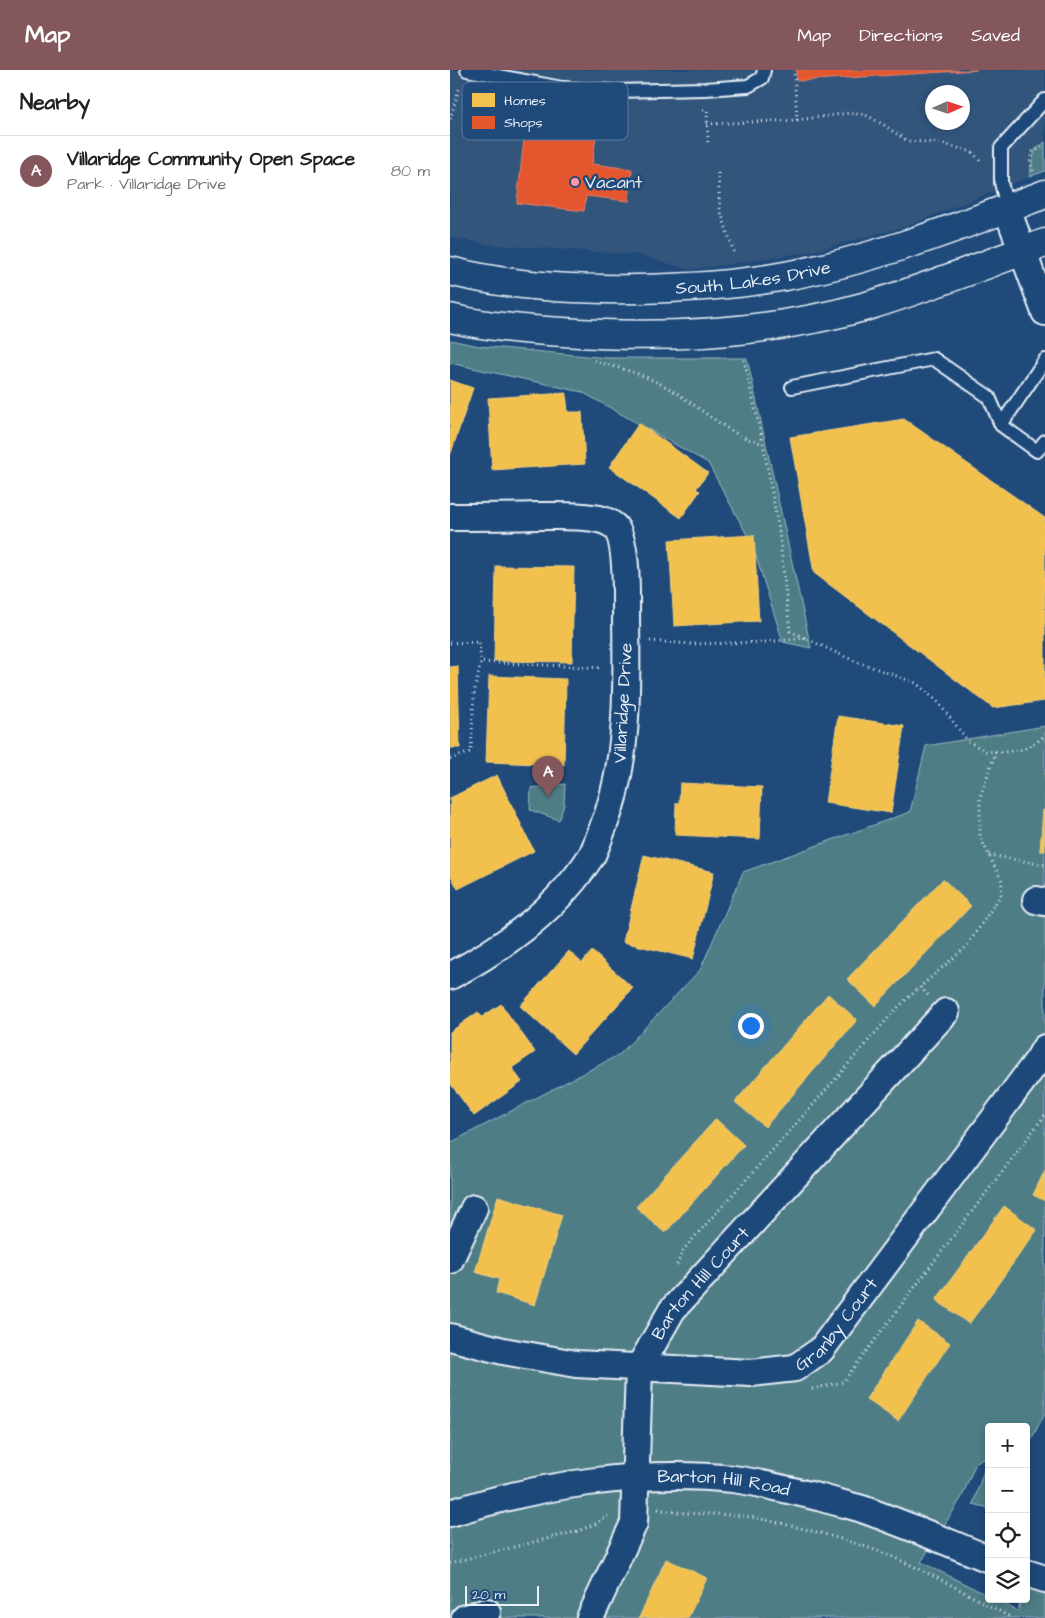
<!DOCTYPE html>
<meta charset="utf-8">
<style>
body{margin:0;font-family:"Architects Daughter",sans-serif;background:#f2f2f2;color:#202124}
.controls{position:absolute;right:15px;bottom:15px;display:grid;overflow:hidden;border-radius:5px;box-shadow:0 2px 8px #0003}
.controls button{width:45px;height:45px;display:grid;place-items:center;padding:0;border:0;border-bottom:1px solid #e0e0e0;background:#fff;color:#202124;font:25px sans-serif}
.compass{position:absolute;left:475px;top:15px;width:45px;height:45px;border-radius:50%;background:#fff;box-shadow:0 2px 8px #0003;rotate:87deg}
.scale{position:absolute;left:15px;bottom:12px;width:74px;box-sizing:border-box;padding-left:5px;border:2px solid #e8f1f8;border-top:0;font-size:14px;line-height:18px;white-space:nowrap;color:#e8f1f8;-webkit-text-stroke:4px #1f4a7a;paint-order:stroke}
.you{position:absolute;left:300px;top:955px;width:18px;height:18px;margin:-12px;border:4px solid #fff;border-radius:50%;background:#1a73e8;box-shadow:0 0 0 8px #1a73e833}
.badge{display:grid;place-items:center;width:32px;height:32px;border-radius:50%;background:#84575d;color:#fff;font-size:16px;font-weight:700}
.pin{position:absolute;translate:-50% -41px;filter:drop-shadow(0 1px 2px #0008)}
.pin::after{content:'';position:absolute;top:26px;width:18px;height:15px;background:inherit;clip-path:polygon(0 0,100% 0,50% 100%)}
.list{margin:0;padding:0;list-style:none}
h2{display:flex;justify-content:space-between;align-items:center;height:65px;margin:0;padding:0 20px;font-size:21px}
h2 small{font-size:16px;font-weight:400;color:#757577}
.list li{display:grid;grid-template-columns:32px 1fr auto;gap:15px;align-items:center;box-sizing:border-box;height:70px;padding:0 20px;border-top:1px solid #e0e0e0}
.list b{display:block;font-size:19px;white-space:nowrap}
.list p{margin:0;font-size:16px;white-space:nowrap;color:#757577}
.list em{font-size:16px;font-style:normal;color:#757577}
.icon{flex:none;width:28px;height:28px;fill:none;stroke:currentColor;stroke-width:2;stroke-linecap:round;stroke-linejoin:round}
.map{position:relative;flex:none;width:595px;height:1548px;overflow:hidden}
header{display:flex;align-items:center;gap:30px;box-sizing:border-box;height:70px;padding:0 25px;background:#84575d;color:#fff}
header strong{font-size:24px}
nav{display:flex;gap:28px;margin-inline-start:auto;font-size:18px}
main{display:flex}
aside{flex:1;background:#fff}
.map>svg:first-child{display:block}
.built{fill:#33557c;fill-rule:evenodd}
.green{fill:#507d86;stroke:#9cb7bf}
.homes{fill:#f2c14e;stroke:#efcf81}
.shops{fill:#e4572e;stroke:#e5856b}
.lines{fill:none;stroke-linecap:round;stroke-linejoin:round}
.service-casing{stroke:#e8f1f8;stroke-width:16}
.minor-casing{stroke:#e8f1f8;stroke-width:30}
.secondary-casing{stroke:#e8f1f8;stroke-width:31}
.path{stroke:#e8f1f8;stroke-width:3;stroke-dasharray:1 4;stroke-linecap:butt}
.service{stroke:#1f4a7a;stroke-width:12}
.minor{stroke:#1f4a7a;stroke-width:26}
.secondary{stroke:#1f4a7a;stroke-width:28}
.poi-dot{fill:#ff9aa2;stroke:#1f4a7a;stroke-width:2}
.labels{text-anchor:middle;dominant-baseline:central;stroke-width:5;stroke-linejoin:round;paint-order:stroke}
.poi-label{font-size:18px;fill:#e8f1f8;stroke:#1f4a7a;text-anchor:start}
.street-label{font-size:18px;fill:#e8f1f8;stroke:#1f4a7a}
.key{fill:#1f4a7a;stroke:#5b7ca0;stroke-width:1}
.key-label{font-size:14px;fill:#e8f1f8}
</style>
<header>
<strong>Map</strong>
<nav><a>Map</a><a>Directions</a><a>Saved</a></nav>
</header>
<main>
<aside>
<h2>Nearby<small></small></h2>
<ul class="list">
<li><span class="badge">A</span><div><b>Villaridge Community Open Space</b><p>Park · Villaridge Drive</p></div><em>80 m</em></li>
</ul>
</aside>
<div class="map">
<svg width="595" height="1548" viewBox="0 0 595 1548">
<rect width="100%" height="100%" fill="#1f4a7a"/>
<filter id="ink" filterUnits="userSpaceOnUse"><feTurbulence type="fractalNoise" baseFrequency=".02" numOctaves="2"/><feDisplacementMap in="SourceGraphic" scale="10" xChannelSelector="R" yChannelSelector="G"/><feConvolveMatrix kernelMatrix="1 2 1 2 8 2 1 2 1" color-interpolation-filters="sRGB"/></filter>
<g filter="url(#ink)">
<path class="built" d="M 0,0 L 595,0 L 595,72 L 585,80 L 579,107 L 454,157 L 358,182 L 240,200 L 190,185 L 33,174 L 0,167 ZM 482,22 L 512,22 L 512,52 L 482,52 Z"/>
<path class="green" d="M 595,72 L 595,101 L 579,107 L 585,80 Z
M 0,270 L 29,276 L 158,288 L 297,288 L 361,578 L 333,572 L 302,474 L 258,393 L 132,322 L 0,293 Z
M 595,656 L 595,1343 L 581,1370 L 576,1372 L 576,1357 L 539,1357 L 539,1387 L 526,1392 L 512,1427 L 471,1492 L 539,1526 L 539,1529 L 544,1529 L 568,1541 L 571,1529 L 576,1529 L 576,1517 L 595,1522 L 595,1548 L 0,1548 L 0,1073 L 170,984 L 250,900 L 293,802 L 460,742 L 476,676 Z
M 115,714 L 114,735 L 109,750 L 80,740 L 81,718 Z
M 536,1394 L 539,1395 L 539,1438 L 523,1434 Z"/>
<path class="homes" d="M 0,310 L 23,318 L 0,386 Z
M 116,323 L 118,342 L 132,342 L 135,394 L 42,400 L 38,328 Z
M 454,349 L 595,448 L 595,631 L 543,638 L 364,503 L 340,367 Z
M 189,353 L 258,403 L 246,419 L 250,421 L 231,448 L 159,397 Z
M 304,465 L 309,551 L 224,556 L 219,470 Z
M 46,496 L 124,497 L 122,592 L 44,591 Z
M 8,596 L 10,678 L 0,678 L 0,597 Z
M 39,606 L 116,609 L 114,695 L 36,692 Z
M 388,646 L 454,656 L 441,743 L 375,733 Z
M 47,705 L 84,781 L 8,819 L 0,804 L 0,728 Z
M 230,713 L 312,717 L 310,769 L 225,765 L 226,733 L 229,733 Z
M 593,740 L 595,741 L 595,781 L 590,781 Z
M 194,785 L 264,802 L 243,889 L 173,872 Z
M 493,809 L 521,836 L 425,936 L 397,909 Z
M 119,881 L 132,893 L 142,881 L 183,918 L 123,984 L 70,936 Z
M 378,924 L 407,950 L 315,1057 L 285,1032 Z
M 51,934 L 85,982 L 62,998 L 72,1012 L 24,1046 L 0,1013 L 0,962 L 28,942 L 32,947 Z
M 266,1049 L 294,1075 L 215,1163 L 186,1137 Z
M 595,1100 L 595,1131 L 583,1125 Z
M 48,1126 L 112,1145 L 85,1235 L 46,1223 L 49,1209 L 25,1202 Z
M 554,1136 L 587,1160 L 519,1254 L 486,1230 Z
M 468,1251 L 500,1273 L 448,1351 L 416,1329 Z
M 216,1489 L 257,1508 L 238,1548 L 189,1548 Z"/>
<path class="shops" d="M 346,0 L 527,0 L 347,11 Z
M 75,59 L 146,67 L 142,94 L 182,99 L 179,131 L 136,126 L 134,141 L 67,133 Z"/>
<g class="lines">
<defs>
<path id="service" d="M 17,0 L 112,18 L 164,21 L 255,19 L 298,16 L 312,8 L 314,0
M 557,139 L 551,112 L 551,78 L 595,30
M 595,290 L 551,355 L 587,381 L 595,371
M 342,317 L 484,289 L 539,327 L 551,355"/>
<g id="minor">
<path d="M 557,139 L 595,242"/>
<path d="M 0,447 C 29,447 58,447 87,446 C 106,446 125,445 143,448 C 151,449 158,451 164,456 C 178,469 176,529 176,548 C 177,618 179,695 152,760 C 149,768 146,777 142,785 C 108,838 55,877 0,906"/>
<path d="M 586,830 L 595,832"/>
<path d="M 0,1190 L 24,1138"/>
<path id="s1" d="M 0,1267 L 53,1281 L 126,1294 L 301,1303 L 345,1298 L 371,1280 L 588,990 L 595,978"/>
<path id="s2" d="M 0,1443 C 90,1415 190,1399 283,1409 C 313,1413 343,1421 372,1428 C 385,1432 399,1435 412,1439 C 455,1454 497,1472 539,1489"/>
<path d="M 576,1503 L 595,1509"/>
<path d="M 15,1548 L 37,1542"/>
<path id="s3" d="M 140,1548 L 184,1453 L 189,1298 L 222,1240 L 496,942"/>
</g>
<g id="secondary">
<path id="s4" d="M 0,201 C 61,217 126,220 188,219 C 237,218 287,215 335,206 C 424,190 510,156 595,124"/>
<path d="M 0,248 C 37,257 75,260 113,262 C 214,269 318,264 417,236 C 477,218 536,194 595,173"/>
</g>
</defs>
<use href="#service" class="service-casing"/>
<use href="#minor" class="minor-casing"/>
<use href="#secondary" class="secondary-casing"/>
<path class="path" d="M 253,40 L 257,40 L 258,75
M 0,49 L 10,16
M 347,50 L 399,43 L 416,45 L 434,55 L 457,71 L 490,73 L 522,82 L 532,93
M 257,54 L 347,50 L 344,0
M 583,101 L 580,93 L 582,82 L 595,76
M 268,103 L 270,139 L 284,183
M 294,290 L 313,373 L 329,461 L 340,561 L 402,590 L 466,613 L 487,631 L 518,671 L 535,681 L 555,682 L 574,679 L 587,672 L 595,665
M 144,291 C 172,298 199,306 223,321 C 249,336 283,369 313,373
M 200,571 L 242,574 L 315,572 L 356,568
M 0,573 L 29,572 L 31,592
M 0,689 L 21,682 L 24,623 L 31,592 L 152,598
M 539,785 L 595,795
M 478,925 L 470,917 L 517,876 L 551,825 L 552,811 L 530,767 L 530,727 L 546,681
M 227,1195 L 233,1180 L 362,1036 L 446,939 L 470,917
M 362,1319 L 393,1312 L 595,1045
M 208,1439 C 242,1447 277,1441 311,1449 C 349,1457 388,1467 425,1480 C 473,1498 517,1524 562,1548
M 0,1493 L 128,1461 L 145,1454 L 158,1446"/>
<use href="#service" class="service"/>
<use href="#minor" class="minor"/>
<use href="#secondary" class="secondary"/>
</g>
</g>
<circle class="poi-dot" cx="125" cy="112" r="5"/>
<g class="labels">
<g class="poi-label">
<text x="135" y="112">Vacant</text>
</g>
<g class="street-label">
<text stroke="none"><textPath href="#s4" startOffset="305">South Lakes Drive</textPath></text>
<text transform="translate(173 633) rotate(-87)">Villaridge Drive</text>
<text stroke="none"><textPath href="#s3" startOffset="365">Barton Hill Court</textPath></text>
<text stroke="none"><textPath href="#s1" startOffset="409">Granby Court</textPath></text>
<text stroke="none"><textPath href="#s2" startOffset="278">Barton Hill Road</textPath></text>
</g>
</g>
<rect x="12" y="12" width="166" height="58" rx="8" class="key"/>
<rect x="22" y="23" width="23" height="14" fill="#f2c14e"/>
<rect x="22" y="46" width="23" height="13" fill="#e4572e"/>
<g class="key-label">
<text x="54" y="35">Homes</text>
<text x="54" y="57">Shops</text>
</g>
</svg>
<div class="controls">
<button>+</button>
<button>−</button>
<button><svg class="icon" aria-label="locate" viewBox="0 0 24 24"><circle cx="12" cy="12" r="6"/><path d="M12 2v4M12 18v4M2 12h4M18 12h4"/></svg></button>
<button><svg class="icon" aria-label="layers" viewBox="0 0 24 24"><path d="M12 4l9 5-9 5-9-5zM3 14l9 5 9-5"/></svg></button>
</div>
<svg class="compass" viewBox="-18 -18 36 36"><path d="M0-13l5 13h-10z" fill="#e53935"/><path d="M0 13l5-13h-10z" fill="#757577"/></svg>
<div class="scale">20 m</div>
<div class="you"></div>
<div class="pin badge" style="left:98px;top:727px">A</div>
</div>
</main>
